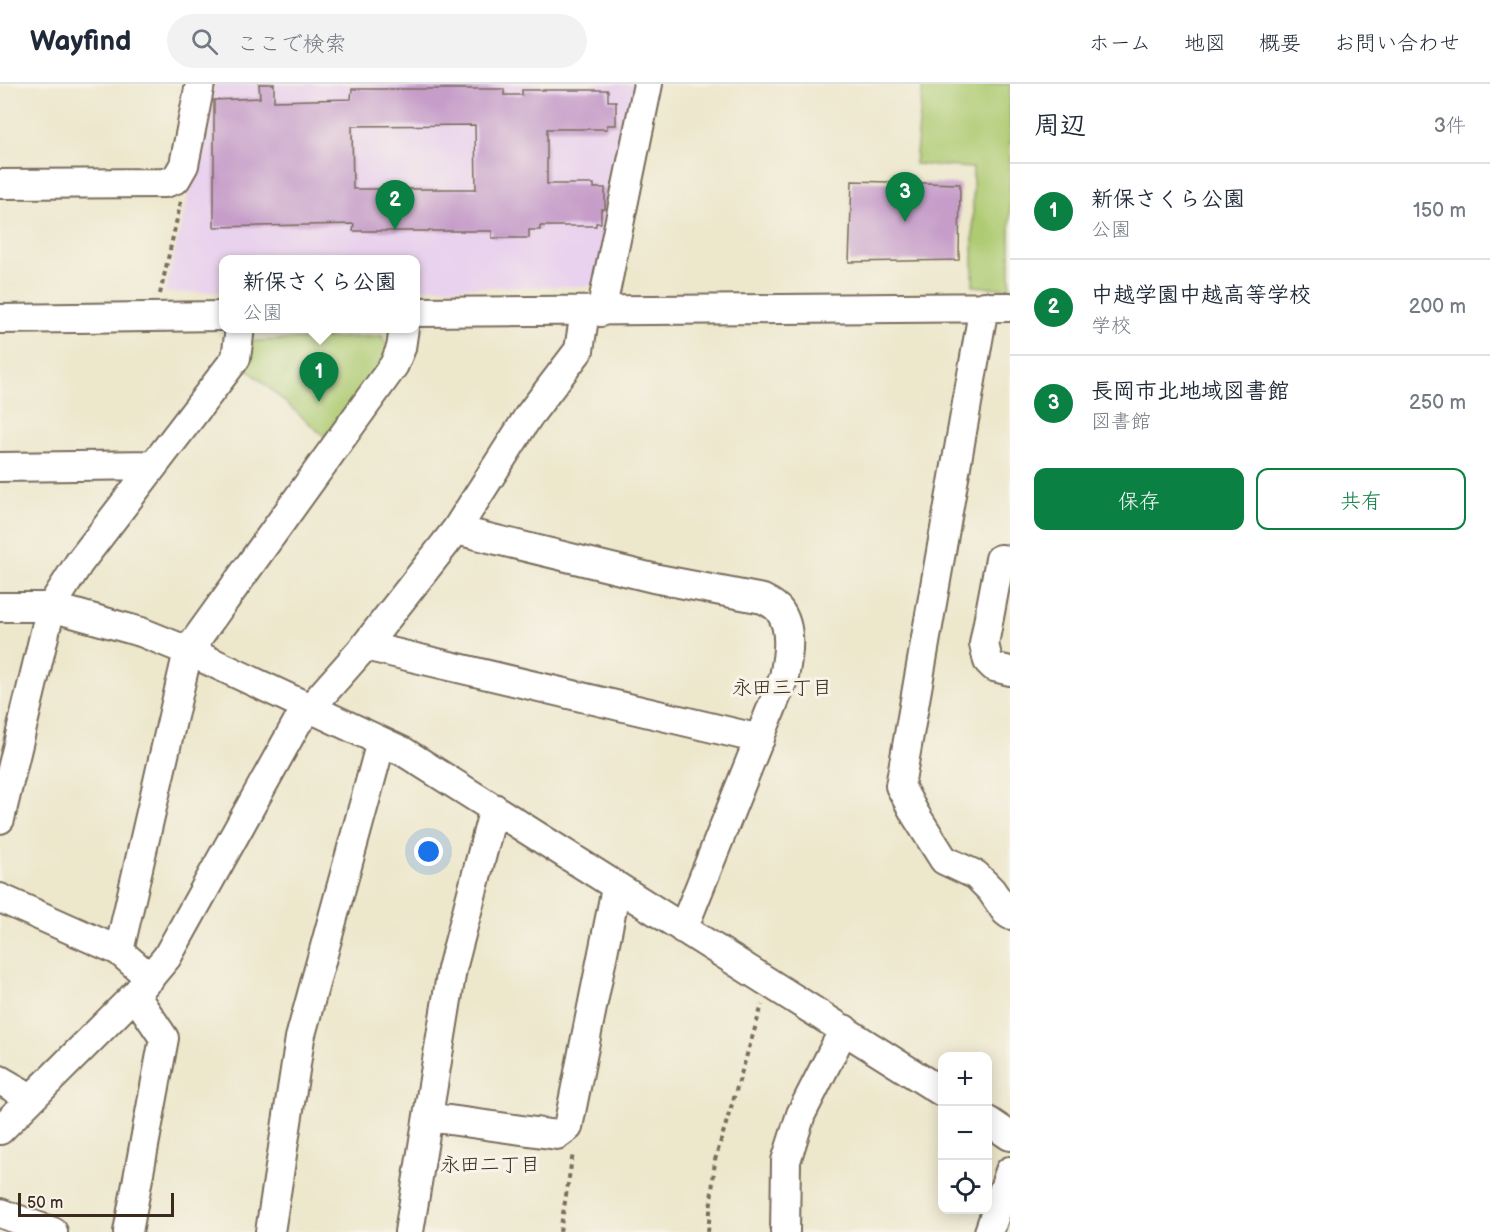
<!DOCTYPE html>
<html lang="ja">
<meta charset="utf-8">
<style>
body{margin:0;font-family:"Balsamiq Sans","Klee One",sans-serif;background:#f2f2f3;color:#1f2937}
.controls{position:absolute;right:18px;bottom:18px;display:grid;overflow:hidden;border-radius:12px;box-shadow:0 3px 15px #0003}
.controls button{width:54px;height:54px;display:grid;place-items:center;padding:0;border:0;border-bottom:2px solid #e0e1e3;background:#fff;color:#1f2937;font:30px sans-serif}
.scale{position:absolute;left:18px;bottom:15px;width:156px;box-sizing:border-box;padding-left:6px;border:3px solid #3b2a1e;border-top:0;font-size:16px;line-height:21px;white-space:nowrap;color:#3b2a1e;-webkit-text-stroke:4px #f7f3e8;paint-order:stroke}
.you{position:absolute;left:429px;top:768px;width:21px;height:21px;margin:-15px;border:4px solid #fff;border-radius:50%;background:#1a73e8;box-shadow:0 0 0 9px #1a73e833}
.badge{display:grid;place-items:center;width:39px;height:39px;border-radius:50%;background:#0b8043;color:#fff;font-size:20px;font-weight:700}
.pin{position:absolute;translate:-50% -50px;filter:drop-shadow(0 2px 3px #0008)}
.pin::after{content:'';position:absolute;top:32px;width:21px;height:18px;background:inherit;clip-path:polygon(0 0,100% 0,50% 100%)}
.popup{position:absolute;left:219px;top:171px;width:201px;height:78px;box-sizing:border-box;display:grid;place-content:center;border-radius:12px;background:#fff;filter:drop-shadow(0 2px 4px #0005);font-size:20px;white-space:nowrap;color:#747a83}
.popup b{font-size:22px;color:#1f2937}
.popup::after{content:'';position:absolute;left:50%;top:100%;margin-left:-12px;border:12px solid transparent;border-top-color:#fff}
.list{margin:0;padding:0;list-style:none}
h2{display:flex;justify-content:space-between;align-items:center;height:78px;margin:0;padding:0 24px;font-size:26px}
h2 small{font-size:20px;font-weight:400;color:#747a83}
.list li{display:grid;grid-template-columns:39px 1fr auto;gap:18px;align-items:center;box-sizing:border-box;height:96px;padding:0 24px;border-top:2px solid #e0e1e3}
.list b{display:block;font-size:22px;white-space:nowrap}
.list p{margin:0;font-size:20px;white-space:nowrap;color:#747a83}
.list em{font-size:20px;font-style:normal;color:#747a83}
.actions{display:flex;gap:12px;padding:18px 24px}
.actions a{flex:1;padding:14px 0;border:2px solid #0b8043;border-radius:12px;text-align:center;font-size:21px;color:#0b8043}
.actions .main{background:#0b8043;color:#fff}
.icon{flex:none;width:33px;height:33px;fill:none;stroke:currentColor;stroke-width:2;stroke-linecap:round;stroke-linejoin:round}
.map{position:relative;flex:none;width:1010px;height:1148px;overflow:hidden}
header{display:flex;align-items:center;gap:36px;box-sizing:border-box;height:84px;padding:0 30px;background:#fff;border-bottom:2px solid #e0e1e3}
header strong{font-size:28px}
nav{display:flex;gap:33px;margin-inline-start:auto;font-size:21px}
.search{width:420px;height:54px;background:#f2f2f3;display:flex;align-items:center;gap:15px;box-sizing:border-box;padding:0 21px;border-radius:33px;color:#747a83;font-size:22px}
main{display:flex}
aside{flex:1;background:#fff}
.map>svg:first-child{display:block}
.built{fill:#e9d2ed}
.green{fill:#aecb72;stroke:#747a48;stroke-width:1.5}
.building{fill:#c69dc9;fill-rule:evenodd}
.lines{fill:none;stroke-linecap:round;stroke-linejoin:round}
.minor-casing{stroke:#796c5b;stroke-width:32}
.path{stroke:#796c5b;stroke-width:4;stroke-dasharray:4.5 4.5;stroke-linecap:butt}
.minor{stroke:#fff;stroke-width:28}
.labels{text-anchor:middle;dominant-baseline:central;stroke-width:6;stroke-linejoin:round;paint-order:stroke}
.neighbourhood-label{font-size:20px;fill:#3b2a1e;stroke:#f7f3e8}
</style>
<header>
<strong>Wayfind</strong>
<div class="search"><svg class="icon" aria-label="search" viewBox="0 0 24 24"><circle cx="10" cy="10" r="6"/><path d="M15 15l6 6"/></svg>ここで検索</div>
<nav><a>ホーム</a><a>地図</a><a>概要</a><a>お問い合わせ</a></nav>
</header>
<main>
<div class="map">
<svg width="1010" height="1148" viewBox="0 0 1010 1148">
<rect width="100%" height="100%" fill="#f7f3e8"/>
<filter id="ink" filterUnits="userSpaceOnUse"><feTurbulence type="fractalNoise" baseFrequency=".0167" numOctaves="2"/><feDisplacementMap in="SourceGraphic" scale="12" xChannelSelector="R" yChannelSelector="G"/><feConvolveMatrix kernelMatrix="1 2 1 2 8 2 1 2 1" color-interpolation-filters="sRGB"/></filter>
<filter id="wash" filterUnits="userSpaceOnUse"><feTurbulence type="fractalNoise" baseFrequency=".008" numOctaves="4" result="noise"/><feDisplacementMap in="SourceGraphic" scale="24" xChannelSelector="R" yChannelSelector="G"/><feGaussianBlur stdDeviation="1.35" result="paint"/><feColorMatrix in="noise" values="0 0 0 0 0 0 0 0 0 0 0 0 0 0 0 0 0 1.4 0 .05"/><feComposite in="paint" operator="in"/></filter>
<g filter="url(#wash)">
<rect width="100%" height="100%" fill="#ede7cc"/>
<path class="built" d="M 215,0 L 641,0 L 598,202 L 415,204 L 415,176 L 223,176 L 223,208 L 165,209 Z"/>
<path class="green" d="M 923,0 L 1010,0 L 1010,205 L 973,202 L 973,84 L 915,80 Z
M 382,252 L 391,270 L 325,353 L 245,283 L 253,257 Z"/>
<g id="blocks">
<path class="building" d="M 259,0 L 274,0 L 274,17 L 351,15 L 352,5 L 504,5 L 504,11 L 522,11 L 522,6 L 608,6 L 608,17 L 616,17 L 616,41 L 607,41 L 607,45 L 547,45 L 547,100 L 594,100 L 594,104 L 605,104 L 605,125 L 601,125 L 601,139 L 596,139 L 596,142 L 540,142 L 540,146 L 529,146 L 529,154 L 492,154 L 492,147 L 353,147 L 354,140 L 214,143 L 214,16 L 260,14 ZM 475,41 L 476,105 L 353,105 L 352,42 Z
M 852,97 L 960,100 L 959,176 L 849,178 Z"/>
</g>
</g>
<g filter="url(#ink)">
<use href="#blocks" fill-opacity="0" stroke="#796c5b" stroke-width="1.5"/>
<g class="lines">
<defs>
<path id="minor" d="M 0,100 L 165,99 L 176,95 L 184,81 L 200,0
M 984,222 L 900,702 L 915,730 L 944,776 L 976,791 L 991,806 L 1006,828 L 1010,831
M 415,228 L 1010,223
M 601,228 L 648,0
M 0,235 L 223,232
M 0,383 L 154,381
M 456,446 L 653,494 L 763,515 C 769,518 775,521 779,526 C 793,544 788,572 784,593 L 683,845
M 1010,476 L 1000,475 L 984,560 L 988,577 L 994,583 L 1010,587
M 0,523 L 51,523 L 141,548 L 188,567 L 404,668 L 942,1008
M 365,562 L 760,655
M 0,735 L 51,523 L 79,479 L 236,274 L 240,244
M 0,814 L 119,867 L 150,894
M 119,867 L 188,567 L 394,281 L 401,264 L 404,244
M 0,996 L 31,1014
M 428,1033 L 557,1051 L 568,1043 L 616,804
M 988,1037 L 1010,1052
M 0,1046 L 135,911 L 167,873 L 297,639 L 365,562 L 456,446 L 528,333 L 579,266 L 585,228
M 0,1129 L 53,1148
M 128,1148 L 164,954 L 135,911
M 270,1148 L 300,954 L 381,658
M 409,1148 L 452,885 L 494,724
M 785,1148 L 786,1077 L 801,1030 L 844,945
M 989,1148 L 1010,1087"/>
</defs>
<use href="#minor" class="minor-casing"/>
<path class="path" d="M 160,210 L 181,117
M 560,1148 L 573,1069
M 708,1148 L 715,1076 L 762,921"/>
<use href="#minor" class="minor"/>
</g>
</g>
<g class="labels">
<g class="neighbourhood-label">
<text x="782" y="604">永田三丁目</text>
<text x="490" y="1081">永田二丁目</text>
</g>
</g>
</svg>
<div class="controls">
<button>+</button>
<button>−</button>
<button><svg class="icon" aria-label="locate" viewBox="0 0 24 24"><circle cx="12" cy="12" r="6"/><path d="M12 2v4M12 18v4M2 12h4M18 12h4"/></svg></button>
</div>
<div class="scale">50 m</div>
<div class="you"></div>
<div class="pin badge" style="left:319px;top:318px">1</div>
<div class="popup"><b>新保さくら公園</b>公園</div>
<div class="pin badge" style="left:395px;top:146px">2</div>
<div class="pin badge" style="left:905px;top:138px">3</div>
</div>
<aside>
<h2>周辺<small>3件</small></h2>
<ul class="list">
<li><span class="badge">1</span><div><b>新保さくら公園</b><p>公園</p></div><em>150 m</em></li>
<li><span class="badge">2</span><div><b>中越学園中越高等学校</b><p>学校</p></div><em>200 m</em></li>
<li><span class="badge">3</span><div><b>長岡市北地域図書館</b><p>図書館</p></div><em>250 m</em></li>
</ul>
<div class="actions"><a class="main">保存</a><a>共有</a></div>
</aside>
</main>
